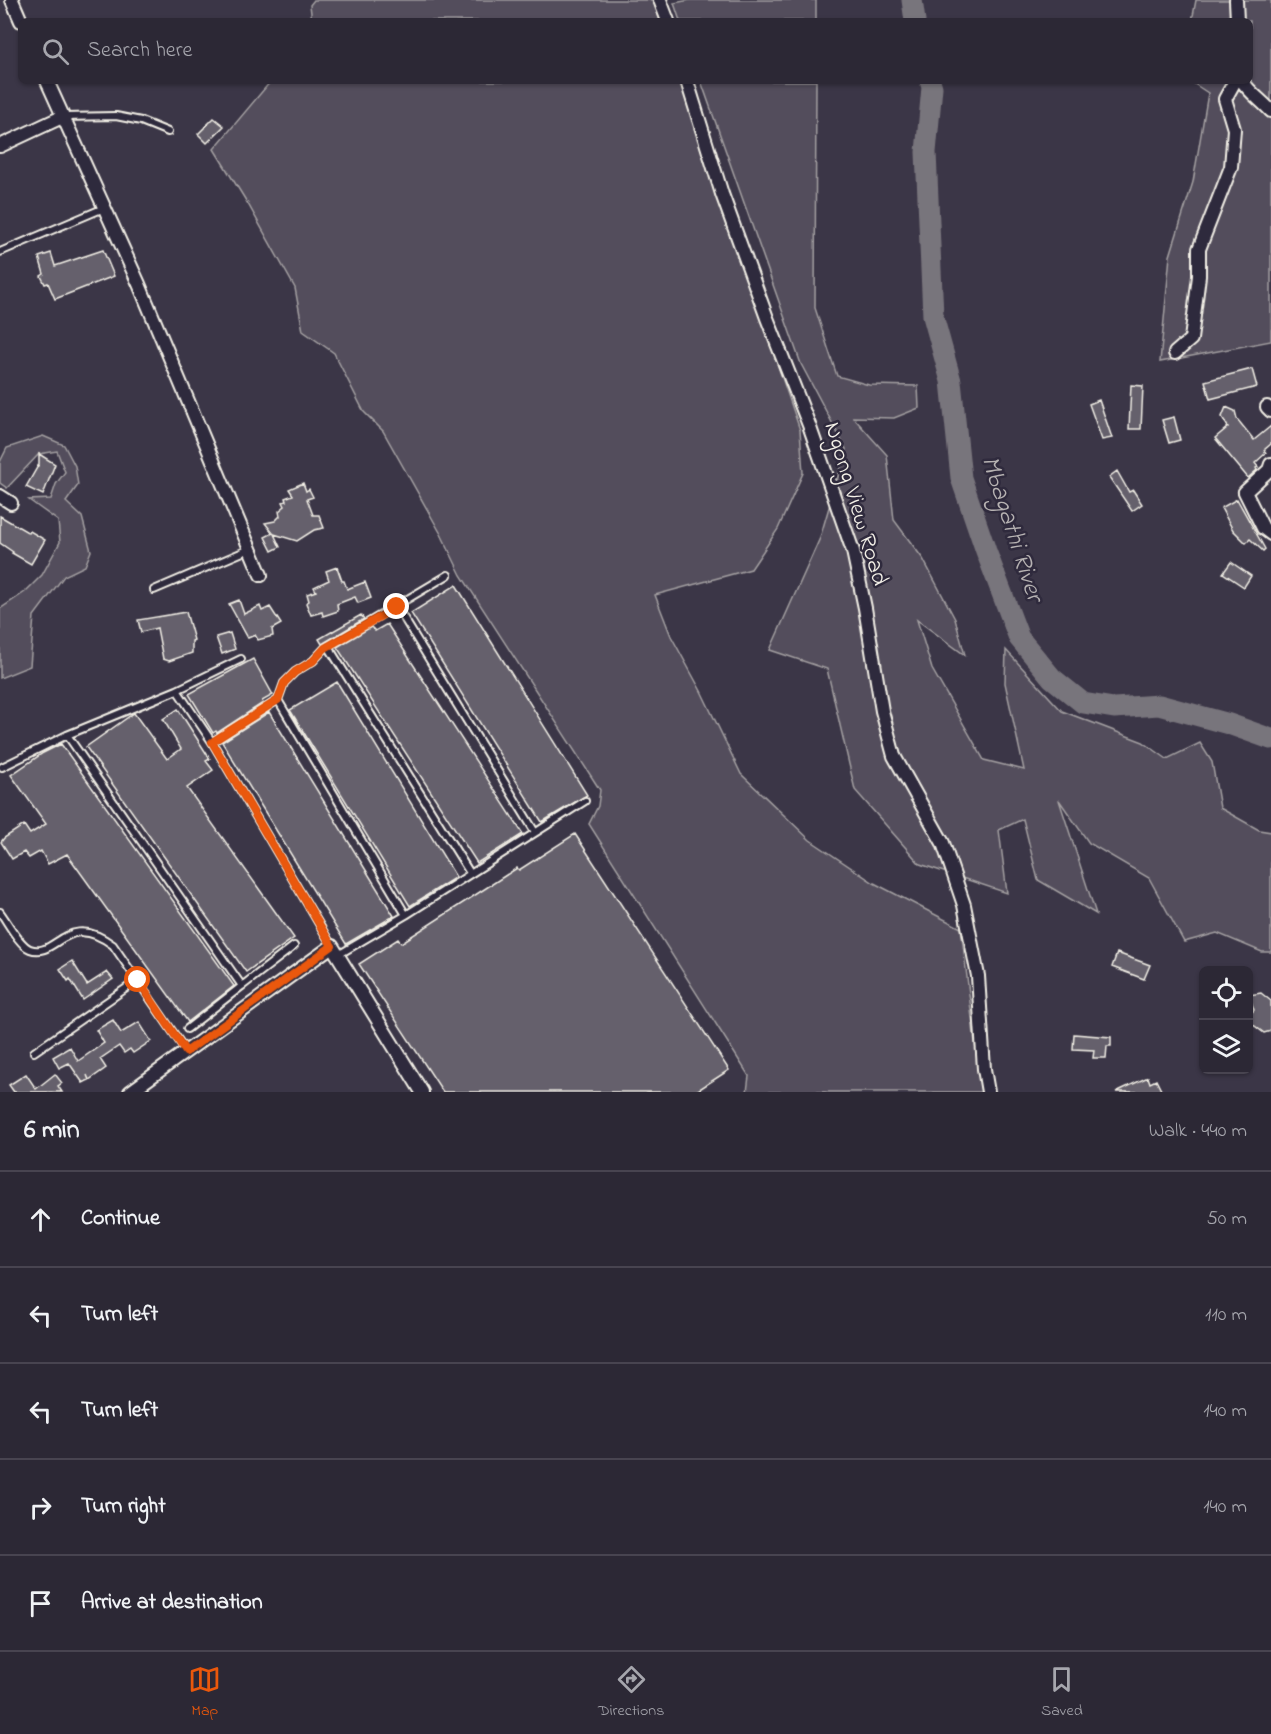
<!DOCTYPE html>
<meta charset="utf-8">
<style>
body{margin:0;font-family:"Indie Flower",sans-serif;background:#34303d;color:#f1f3f6}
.controls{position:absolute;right:18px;bottom:18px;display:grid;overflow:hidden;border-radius:9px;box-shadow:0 2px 4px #0004}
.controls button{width:54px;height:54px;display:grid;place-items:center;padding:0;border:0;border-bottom:2px solid #484450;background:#2c2835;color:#f1f3f6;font:30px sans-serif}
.stop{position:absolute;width:18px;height:18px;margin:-14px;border:4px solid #ea580c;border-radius:50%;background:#fff}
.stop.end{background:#ea580c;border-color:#fff;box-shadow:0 2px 6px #0008}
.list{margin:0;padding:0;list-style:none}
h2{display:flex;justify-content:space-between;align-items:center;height:78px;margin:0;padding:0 24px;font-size:26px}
h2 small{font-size:20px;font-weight:400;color:#a6a6ad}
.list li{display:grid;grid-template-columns:39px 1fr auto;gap:18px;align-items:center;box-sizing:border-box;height:96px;padding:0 24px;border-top:2px solid #484450}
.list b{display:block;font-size:22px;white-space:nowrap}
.list em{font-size:20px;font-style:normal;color:#a6a6ad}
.icon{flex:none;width:33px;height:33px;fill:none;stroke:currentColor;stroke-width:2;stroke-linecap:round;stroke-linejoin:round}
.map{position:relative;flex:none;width:1271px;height:1092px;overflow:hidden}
.search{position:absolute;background:#2c2835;box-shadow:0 2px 4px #0004;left:18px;right:18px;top:18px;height:66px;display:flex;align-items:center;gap:15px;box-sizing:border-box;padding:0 21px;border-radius:9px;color:#a6a6ad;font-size:22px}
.sheet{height:558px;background:#2c2835}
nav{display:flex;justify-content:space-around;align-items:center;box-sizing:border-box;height:84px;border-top:2px solid #484450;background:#2c2835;font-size:16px;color:#a6a6ad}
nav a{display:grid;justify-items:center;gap:3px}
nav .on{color:#ea580c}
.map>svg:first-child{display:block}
.green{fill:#534e5c;stroke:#a4a0a2;stroke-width:1.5}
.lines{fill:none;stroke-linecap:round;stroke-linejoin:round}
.river{stroke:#78747b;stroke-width:21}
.building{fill:#65616c;stroke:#f4f1e8;stroke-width:1.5}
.service-casing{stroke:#f4f1e8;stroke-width:10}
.minor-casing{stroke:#f4f1e8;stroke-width:16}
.service{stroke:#2f2a3d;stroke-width:6}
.minor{stroke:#2f2a3d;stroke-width:12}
.route{stroke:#ea580c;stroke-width:8}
.labels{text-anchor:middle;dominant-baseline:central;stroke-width:5;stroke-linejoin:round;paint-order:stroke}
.street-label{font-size:24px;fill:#f4f1e8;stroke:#2f2a3d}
.water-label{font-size:26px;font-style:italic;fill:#b6b2b2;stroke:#2f2a3d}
</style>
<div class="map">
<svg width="1271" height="1092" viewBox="0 0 1271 1092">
<rect width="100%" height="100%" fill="#3b3647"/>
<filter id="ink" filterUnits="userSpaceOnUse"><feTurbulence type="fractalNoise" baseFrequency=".0167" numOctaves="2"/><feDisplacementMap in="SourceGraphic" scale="12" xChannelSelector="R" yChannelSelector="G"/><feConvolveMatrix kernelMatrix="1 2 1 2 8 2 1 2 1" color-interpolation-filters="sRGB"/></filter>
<g filter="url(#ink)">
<path class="green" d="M 314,0 L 653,0 L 660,21 L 312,21 L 310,5 Z
M 690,0 L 816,0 L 816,21 L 680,21 L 674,3 Z
M 1196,0 L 1271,0 L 1271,341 L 1160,362 L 1170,256 L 1193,182 L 1208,93 L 1190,81 L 1250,81 L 1250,21 L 1192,21 Z
M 271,81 L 680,81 L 800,430 L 803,473 L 778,529 L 751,569 L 655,595 L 671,636 L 701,691 L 741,774 L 810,840 L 874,883 L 961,928 L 981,1092 L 747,1092 L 749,1076 L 589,824 L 598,806 L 600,790 L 461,575 L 441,534 L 383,431 L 364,412 L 334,353 L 303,331 L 295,288 L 248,204 L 214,149 Z
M 701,81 L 816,81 L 815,308 L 837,376 L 869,385 L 918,386 L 919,408 L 894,418 L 853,417 L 887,455 L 894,520 L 923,559 L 955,619 L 965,655 L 917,620 L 932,669 L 984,760 L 1024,770 L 1005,683 L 1006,650 L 1062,711 L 1143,742 L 1167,759 L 1200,743 L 1212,762 L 1220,808 L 1259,830 L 1271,832 L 1271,952 L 1262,952 L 1217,933 L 1184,942 L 1149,878 L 1089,843 L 1059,800 L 1096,914 L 1038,880 L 1023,819 L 999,830 L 1007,893 L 920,864 L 855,790 L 827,669 L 770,650 L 820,538 L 846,449 L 801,364 Z
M 43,436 L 64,445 L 75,466 L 78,485 L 66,502 L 82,517 L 91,551 L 85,566 L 64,576 L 34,616 L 30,666 L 0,678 L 0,609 L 25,592 L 42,575 L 60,542 L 58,521 L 29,500 L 51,499 L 56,484 L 65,472 L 57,451 L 39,454 L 7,488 L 0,483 L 0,462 L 7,448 Z"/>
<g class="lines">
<path class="river" d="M 912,0 L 915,21
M 930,81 L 932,87 L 926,152 L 933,316 L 951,381 L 961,478 L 986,551 L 1019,638 L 1052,678 L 1083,703 L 1114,708 L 1159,705 L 1229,724 L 1271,739"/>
</g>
<path class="building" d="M 214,118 L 224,126 L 207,143 L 198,134 Z
M 103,250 L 114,276 L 55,299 L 48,283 L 45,284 L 41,276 L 44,274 L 39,257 L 51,253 L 55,266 Z
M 1252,369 L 1257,387 L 1210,399 L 1205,381 Z
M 1131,385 L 1143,386 L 1141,429 L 1129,429 Z
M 1099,400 L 1112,438 L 1102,440 L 1089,404 Z
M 1226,407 L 1235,411 L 1237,419 L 1254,440 L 1271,426 L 1271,444 L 1264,450 L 1266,453 L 1255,463 L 1258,467 L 1256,468 L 1257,470 L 1248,478 L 1215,438 L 1228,427 L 1222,417 Z
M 1174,417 L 1180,440 L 1169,443 L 1162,420 Z
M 39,454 L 55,464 L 43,495 L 26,487 L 39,464 Z
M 1117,471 L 1129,492 L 1133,490 L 1142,504 L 1132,511 L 1109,477 Z
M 303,483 L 306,491 L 309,489 L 313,497 L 307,499 L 313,515 L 319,515 L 324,528 L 314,530 L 297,541 L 274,534 L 280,547 L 272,551 L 265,537 L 273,533 L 265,523 L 275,521 L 280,516 L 279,511 L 285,506 L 283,502 L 286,501 L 285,498 L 293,495 L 289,489 Z
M 1237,499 L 1265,549 L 1263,551 L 1250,539 L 1246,543 L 1233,530 L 1221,508 Z
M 0,516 L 29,533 L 30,531 L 45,540 L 31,564 L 12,553 L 13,552 L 0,543 Z
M 1231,562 L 1251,576 L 1244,587 L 1223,573 Z
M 337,567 L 342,581 L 344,581 L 347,589 L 365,582 L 371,598 L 358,603 L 355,597 L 337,604 L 338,611 L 323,616 L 322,612 L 311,615 L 306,603 L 309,601 L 307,594 L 316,591 L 314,587 L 329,580 L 326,571 Z
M 456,585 L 587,795 L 542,822 L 411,613 Z
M 239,600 L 244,614 L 260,606 L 262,611 L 270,607 L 281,624 L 272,629 L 273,636 L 258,640 L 255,635 L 248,638 L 229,604 Z
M 186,612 L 194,640 L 192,641 L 192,653 L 169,661 L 163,659 L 157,628 L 141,632 L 138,620 Z
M 361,615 L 364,619 L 322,644 L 319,639 Z
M 387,624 L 523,834 L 477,863 L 337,647 L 371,627 L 375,631 Z
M 230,633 L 235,649 L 222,654 L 216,637 Z
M 253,659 L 273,695 L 262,701 L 263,703 L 217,733 L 216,731 L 213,733 L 189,694 Z
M 337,682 L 456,877 L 410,906 L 290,710 Z
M 178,709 L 210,759 L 206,761 L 213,770 L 187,788 L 294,938 L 246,972 L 86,747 L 134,713 L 167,759 L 181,749 L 163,719 Z
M 269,712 L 394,916 L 346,944 L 222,742 Z
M 61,744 L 234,986 L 188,1022 L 67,854 L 48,864 L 41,851 L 29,858 L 24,852 L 12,859 L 1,842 L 4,838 L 24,825 L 30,834 L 46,824 L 11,775 L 43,753 Z
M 575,834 L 729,1070 L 695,1092 L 443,1092 L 359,964 L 398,939 L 401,943 L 517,868 L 519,870 Z
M 1117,953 L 1150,965 L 1144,979 L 1112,967 Z
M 72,961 L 87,985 L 107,972 L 113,979 L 83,1000 L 70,979 L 68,981 L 60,969 Z
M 1261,993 L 1271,1001 L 1271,1031 L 1264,1033 L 1251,1023 L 1249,1015 L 1254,1010 L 1249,995 Z
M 113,1020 L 121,1033 L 139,1022 L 151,1041 L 133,1053 L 130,1049 L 124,1053 L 119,1046 L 100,1059 L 106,1068 L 89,1080 L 87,1075 L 89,1080 L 83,1083 L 69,1063 L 59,1068 L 53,1057 L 70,1047 L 78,1061 L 104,1043 L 96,1030 Z
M 1074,1034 L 1111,1037 L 1111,1046 L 1107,1046 L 1106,1058 L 1093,1058 L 1094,1050 L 1073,1049 Z
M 26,1074 L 36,1089 L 55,1074 L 62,1083 L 58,1086 L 62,1092 L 14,1092 L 9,1085 Z
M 1148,1077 L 1150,1083 L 1156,1080 L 1162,1092 L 1116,1092 Z"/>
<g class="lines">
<defs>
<path id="service" d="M 63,117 L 116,116 L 141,121 L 168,132
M 0,252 L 104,208
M 154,590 L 250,549
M 397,607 L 535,832
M 328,646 L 470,873
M 241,659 L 177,690 L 212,742 L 332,946
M 278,700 L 406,915
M 67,735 L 242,986 L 294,946
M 212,742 L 278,700 L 284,683 L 295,672 L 313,661 L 325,648 L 448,575
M 2,767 L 67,735 L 177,690
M 0,912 C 7,921 19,945 30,949 C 56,959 66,910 113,945 L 186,1051
M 338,955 L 406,915 L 585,801
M 187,1029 L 242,986
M 34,1052 L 138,980"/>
<path id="minor" d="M 12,0 L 21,21
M 660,0 L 668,21
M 1236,0 L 1237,21
M 47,81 L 139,284 L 261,575
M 687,81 L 722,194 L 767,318 L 809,425 L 853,551 L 865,608 L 882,711 L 894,756 L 943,843 L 964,905 L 978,976 L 984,1069 L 988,1092
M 1242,81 C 1250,93 1261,100 1271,111
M 0,146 L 62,117
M 1175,353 L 1191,339 L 1199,276 L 1199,249 L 1231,167 L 1234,129 L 1225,99 L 1235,81
M 1267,407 L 1271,411
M 1271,464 L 1269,470 L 1245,492 L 1263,528 L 1271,534
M 0,496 L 11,503
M 130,1092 L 332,946 L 422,1092"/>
</defs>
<use href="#service" class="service-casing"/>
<use href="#minor" class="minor-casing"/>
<use href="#service" class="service"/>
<use href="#minor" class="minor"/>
</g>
</g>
<g class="lines" filter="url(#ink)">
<path class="route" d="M 138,980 L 186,1052 L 332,946 L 212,742 L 278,700 L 284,683 L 295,672 L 313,661 L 325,648 L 397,607"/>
</g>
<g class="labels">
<g class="street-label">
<text transform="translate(855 504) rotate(73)">Ngong View Road</text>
</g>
<g class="water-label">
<text transform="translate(1011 529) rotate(72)">Mbagathi River</text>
</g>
</g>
</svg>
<div class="controls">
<button><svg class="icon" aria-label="locate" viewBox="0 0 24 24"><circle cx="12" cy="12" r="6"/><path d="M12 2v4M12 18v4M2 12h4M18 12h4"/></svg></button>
<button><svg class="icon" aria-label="layers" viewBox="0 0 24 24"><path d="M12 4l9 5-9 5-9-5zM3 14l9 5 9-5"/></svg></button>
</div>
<div class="stop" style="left:138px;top:980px"></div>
<div class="stop end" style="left:397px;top:607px"></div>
<div class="search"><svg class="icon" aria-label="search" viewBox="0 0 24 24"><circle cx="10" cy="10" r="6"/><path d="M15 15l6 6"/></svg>Search here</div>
</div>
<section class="sheet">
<h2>6 min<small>Walk · 440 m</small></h2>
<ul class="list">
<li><svg class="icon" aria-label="ahead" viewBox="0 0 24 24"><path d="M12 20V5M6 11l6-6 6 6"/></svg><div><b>Continue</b></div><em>50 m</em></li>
<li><svg class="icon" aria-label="left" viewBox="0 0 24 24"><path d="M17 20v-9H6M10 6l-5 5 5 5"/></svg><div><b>Turn left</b></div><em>110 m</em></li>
<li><svg class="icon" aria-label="left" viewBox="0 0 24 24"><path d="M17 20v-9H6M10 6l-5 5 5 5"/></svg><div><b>Turn left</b></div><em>140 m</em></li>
<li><svg class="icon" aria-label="right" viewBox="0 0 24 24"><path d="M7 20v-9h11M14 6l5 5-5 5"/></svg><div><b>Turn right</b></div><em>140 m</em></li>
<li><svg class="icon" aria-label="arrive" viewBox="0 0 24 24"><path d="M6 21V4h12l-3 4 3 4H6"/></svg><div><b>Arrive at destination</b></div></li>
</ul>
</section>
<nav>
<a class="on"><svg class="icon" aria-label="map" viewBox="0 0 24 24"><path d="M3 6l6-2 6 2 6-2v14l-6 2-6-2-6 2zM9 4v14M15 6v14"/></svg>Map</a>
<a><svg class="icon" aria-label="directions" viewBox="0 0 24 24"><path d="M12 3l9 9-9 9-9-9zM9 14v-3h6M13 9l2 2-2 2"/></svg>Directions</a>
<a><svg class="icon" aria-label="saved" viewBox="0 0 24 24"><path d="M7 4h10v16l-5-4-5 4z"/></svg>Saved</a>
</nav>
